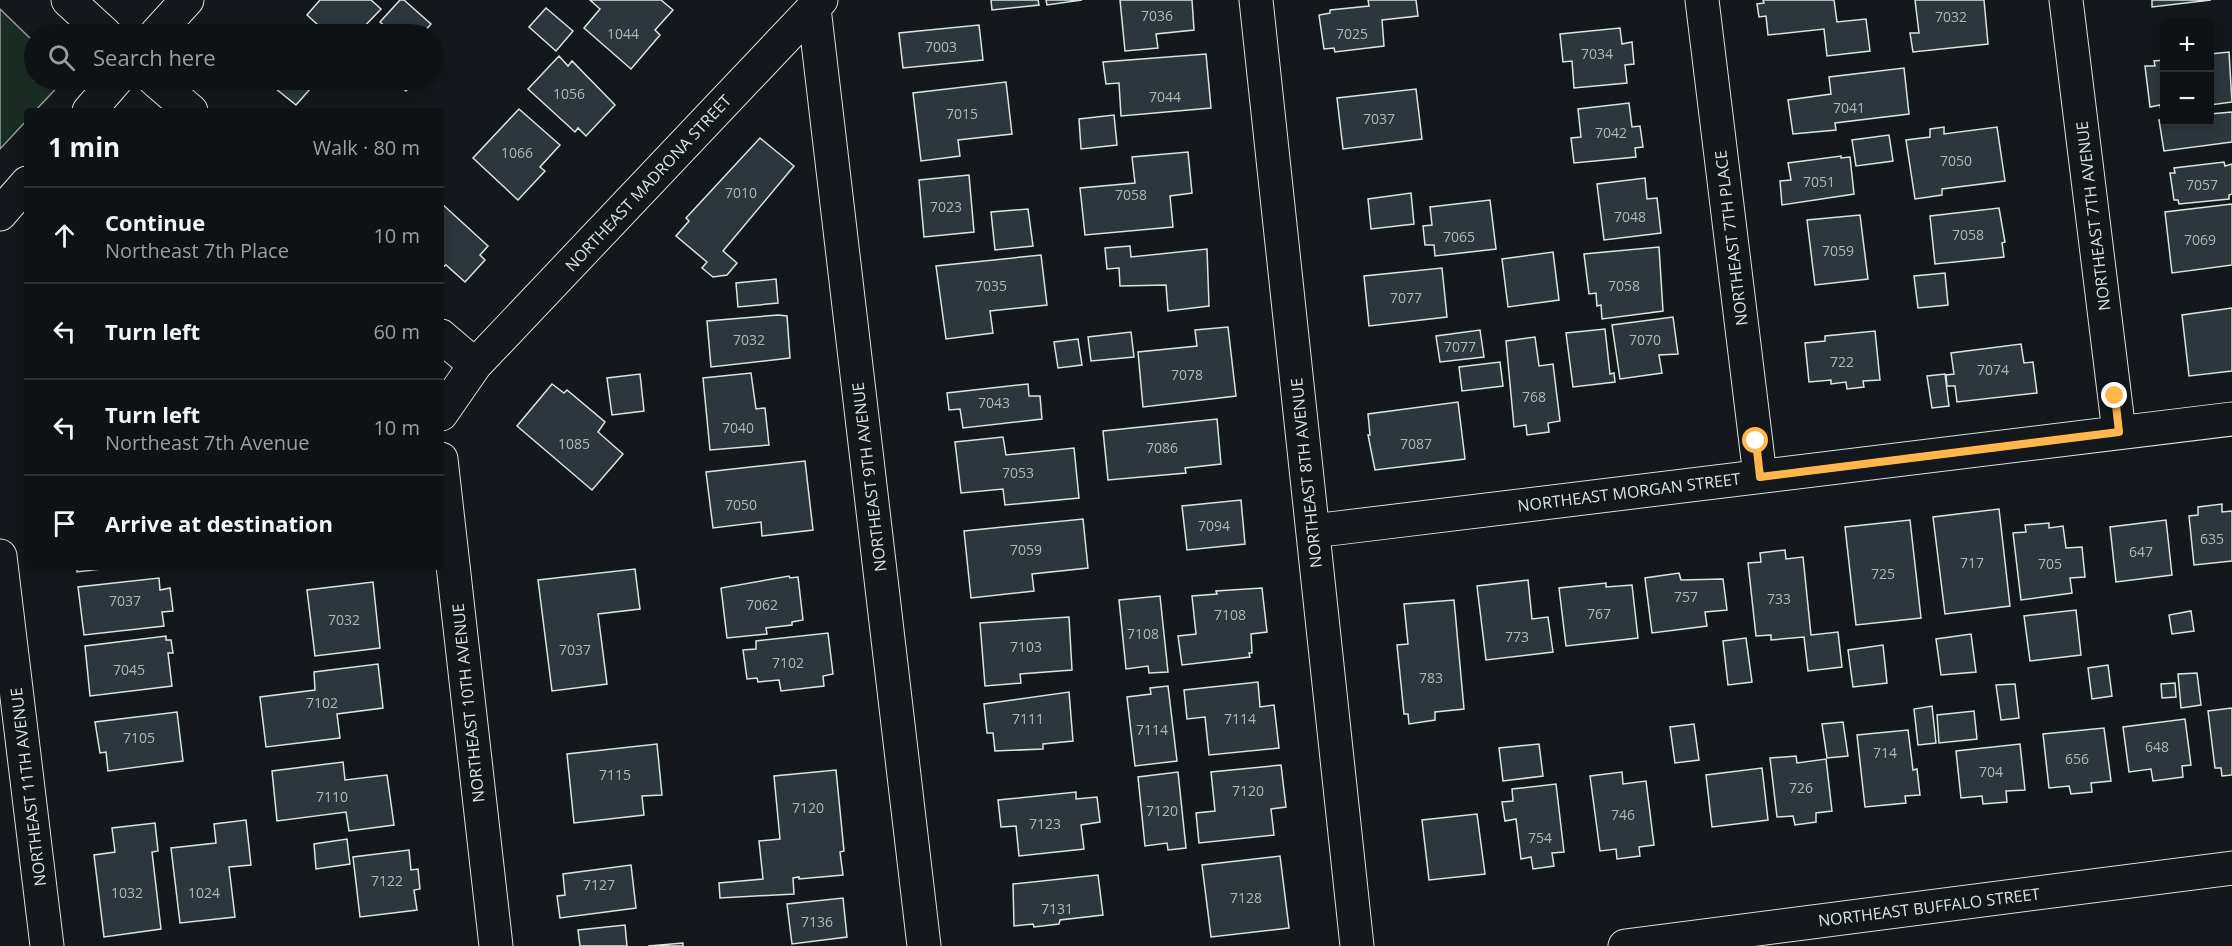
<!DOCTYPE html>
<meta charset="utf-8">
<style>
body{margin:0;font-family:"Open Sans",sans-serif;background:#181b1e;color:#f1f3f6}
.controls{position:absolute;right:18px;top:18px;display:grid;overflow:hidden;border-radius:6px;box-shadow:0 3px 9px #0003}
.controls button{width:54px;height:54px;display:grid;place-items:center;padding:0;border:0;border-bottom:2px solid #2f3234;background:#0f1215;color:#f1f3f6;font:30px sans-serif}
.stop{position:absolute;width:18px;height:18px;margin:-14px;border:4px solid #ffb74d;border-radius:50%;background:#fff}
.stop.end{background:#ffb74d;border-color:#fff;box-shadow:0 2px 6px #0008}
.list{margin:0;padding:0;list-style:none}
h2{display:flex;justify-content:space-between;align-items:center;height:78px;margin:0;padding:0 24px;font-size:26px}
h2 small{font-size:20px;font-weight:400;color:#9b9ea0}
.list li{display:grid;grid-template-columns:39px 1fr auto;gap:18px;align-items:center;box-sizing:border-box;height:96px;padding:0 24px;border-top:2px solid #2f3234}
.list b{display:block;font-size:22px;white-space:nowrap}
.list p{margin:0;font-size:20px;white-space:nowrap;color:#9b9ea0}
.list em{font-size:20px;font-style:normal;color:#9b9ea0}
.icon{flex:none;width:33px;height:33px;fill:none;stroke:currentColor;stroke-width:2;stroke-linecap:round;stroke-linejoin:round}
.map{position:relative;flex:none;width:2232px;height:946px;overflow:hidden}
.search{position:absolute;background:#0f1215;box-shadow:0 3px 9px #0003;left:24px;top:24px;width:420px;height:66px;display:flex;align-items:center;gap:15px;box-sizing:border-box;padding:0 21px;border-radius:33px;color:#9b9ea0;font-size:22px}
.panel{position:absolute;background:#0f1215;box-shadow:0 3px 9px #0003;left:24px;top:108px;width:420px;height:462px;border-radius:6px}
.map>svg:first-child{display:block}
.green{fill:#1a2d24;stroke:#939e99;stroke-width:1.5}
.building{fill:#2c363c;stroke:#d8e6dc;stroke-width:1.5}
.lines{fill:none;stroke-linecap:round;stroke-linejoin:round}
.street-casing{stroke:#d8e6dc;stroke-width:35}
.street{stroke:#14181c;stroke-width:33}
.route{stroke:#ffb74d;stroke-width:8}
.labels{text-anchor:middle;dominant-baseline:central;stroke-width:4.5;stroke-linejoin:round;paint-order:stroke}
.number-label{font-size:14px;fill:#adbab4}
.street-label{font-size:16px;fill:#d8e6dc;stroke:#14181c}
</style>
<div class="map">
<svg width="2232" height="946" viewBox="0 0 2232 946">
<rect width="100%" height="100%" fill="#14181c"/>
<path class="green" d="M 0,9 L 34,42 L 34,80 L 64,80 L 35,111 L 27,111 L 27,120 L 0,149 Z"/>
<path class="building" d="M 320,0 L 371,0 L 381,9 L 357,34 L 328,34 L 307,15 Z
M 400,0 L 404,0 L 431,24 L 422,34 L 394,34 L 380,22 Z
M 590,0 L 661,0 L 673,10 L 655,30 L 660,35 L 631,69 L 584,28 L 600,9 Z
M 991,0 L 1038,0 L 1039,5 L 992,10 Z
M 1046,0 L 1082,0 L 1047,5 Z
M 1120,0 L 1192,0 L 1194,30 L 1156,34 L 1158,48 L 1125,51 Z
M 1368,0 L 1416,0 L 1418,16 L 1382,20 L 1384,46 L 1335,52 L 1334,48 L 1324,49 L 1319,15 L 1330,13 L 1330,10 L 1369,6 Z
M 1763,0 L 1834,0 L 1837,22 L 1866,19 L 1870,51 L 1827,56 L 1824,29 L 1768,35 L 1766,16 L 1759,17 L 1757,4 L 1764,3 Z
M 1915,0 L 1984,0 L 1988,44 L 1913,52 L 1910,33 L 1919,33 Z
M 2152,0 L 2211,0 L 2152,7 Z
M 546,8 L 573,31 L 556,51 L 529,27 Z
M 979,25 L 983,60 L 903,68 L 899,33 Z
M 1620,28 L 1622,44 L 1632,42 L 1634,64 L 1625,65 L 1627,83 L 1574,88 L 1572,61 L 1563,62 L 1560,34 Z
M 2229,52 L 2232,102 L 2210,105 L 2210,54 Z
M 1206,54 L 1211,108 L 1121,116 L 1119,83 L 1106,84 L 1103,62 Z
M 559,56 L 568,66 L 572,61 L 615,105 L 586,136 L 578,128 L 575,132 L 528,89 Z
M 2164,60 L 2164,111 L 2161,111 L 2160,105 L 2150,107 L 2145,66 L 2155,66 L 2154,61 Z
M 1904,68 L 1909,114 L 1835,123 L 1836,130 L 1793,134 L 1788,100 L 1831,94 L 1829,77 Z
M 265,80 L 318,80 L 296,105 Z
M 393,80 L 416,80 L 406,91 Z
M 1006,82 L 1012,134 L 958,140 L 960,156 L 921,161 L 913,93 Z
M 1416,89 L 1422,139 L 1343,149 L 1337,98 Z
M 1629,103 L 1632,127 L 1640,126 L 1643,147 L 1635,148 L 1636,157 L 1574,163 L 1571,138 L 1581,137 L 1578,109 Z
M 519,109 L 560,145 L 540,167 L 545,171 L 518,200 L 473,158 Z
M 2232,112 L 2232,142 L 2164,151 L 2159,120 L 2210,122 L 2210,114 Z
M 1114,115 L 1117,145 L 1081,149 L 1079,119 Z
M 1944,127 L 1944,134 L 1997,127 L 2005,181 L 1942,189 L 1942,195 L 1915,199 L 1906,140 L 1930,137 L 1930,129 Z
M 1889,135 L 1893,161 L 1856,166 L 1852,140 Z
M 760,138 L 794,166 L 723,251 L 737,263 L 727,275 L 713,277 L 702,268 L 707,262 L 676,236 L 689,221 L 686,218 Z
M 1188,152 L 1192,193 L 1170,196 L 1173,227 L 1085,235 L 1080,188 L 1135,183 L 1132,157 Z
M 1841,156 L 1841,158 L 1850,157 L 1854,194 L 1782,205 L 1780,181 L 1791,180 L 1788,163 Z
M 2224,162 L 2225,166 L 2232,164 L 2232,194 L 2229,195 L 2229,199 L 2179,204 L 2178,200 L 2174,200 L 2170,173 L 2175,173 L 2174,168 Z
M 969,175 L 974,232 L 924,237 L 919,180 Z
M 1645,178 L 1647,199 L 1657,198 L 1661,233 L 1604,240 L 1597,184 Z
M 1411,193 L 1414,224 L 1371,229 L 1368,199 Z
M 1490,200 L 1496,249 L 1435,256 L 1434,245 L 1425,245 L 1423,226 L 1432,225 L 1430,207 Z
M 441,203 L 488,246 L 480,255 L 485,260 L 465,282 L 446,265 L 441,268 Z
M 2232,204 L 2232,265 L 2172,273 L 2165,212 Z
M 1999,208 L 2005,242 L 2002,243 L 2004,257 L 1935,264 L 1930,216 Z
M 1028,209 L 1033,246 L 995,250 L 991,212 Z
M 1860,215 L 1868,279 L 1815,285 L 1807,220 Z
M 1130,246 L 1131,257 L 1207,249 L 1209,306 L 1168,311 L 1166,285 L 1120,286 L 1119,268 L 1107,269 L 1105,248 Z
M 1659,247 L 1663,311 L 1602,319 L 1601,305 L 1597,306 L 1596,293 L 1589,294 L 1584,254 Z
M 1553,252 L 1559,300 L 1508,307 L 1502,259 Z
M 1041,255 L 1047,305 L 990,311 L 993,333 L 946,339 L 936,266 Z
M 1442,268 L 1447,317 L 1369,326 L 1364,276 Z
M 1945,273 L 1948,305 L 1918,308 L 1914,276 Z
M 776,279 L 778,303 L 738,307 L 736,283 Z
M 2232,308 L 2232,371 L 2189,376 L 2182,315 Z
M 778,315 L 787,316 L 790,358 L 711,367 L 707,321 Z
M 1673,317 L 1678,354 L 1659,355 L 1662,373 L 1620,379 L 1612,325 Z
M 1228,327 L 1236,396 L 1143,407 L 1138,352 L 1197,346 L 1195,330 Z
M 1605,329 L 1610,374 L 1614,373 L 1615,382 L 1573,387 L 1566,333 Z
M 1480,330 L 1484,357 L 1440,362 L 1436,336 Z
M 1875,331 L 1880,380 L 1863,381 L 1864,387 L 1847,389 L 1846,382 L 1831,384 L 1831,380 L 1809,382 L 1805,343 L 1825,341 L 1825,336 Z
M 1131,332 L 1134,357 L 1091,361 L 1088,337 Z
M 1535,337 L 1539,366 L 1553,364 L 1560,421 L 1548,423 L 1549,432 L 1527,435 L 1526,425 L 1514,427 L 1506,341 Z
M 1078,339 L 1082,365 L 1058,368 L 1054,342 Z
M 2021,344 L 2024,363 L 2033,362 L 2037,393 L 1957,402 L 1955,386 L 1947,386 L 1946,375 L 1954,374 L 1951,353 Z
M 1500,362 L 1503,386 L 1462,391 L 1459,367 Z
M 751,373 L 756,409 L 765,408 L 769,445 L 710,450 L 703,378 Z
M 640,374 L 644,411 L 612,415 L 607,378 Z
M 1945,374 L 1949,406 L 1932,408 L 1927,376 Z
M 552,384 L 564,393 L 567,390 L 605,422 L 598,432 L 623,454 L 592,490 L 517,426 Z
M 1028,384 L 1029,396 L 1040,396 L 1042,419 L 963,428 L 960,409 L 949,410 L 947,393 Z
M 1458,402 L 1465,459 L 1375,470 L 1368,435 L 1370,435 L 1368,414 Z
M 1217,419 L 1221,464 L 1185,468 L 1186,473 L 1108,480 L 1103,431 Z
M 1003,437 L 1006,455 L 1074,448 L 1079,498 L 1005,505 L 1003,489 L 961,493 L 955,442 Z
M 805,461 L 813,530 L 762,536 L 761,522 L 713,528 L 706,472 Z
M 1241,500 L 1245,544 L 1187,550 L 1182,506 Z
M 2222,504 L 2222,512 L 2232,511 L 2232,561 L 2194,565 L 2189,516 L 2198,515 L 2198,507 Z
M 1999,509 L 2010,606 L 1945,614 L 1933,517 Z
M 1083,519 L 1088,568 L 1032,574 L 1034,591 L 971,598 L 964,531 Z
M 1910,520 L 1921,618 L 1856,625 L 1845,527 Z
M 2166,520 L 2172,575 L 2116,582 L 2110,527 Z
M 2049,523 L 2049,528 L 2063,526 L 2066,548 L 2082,547 L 2085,577 L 2070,578 L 2072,593 L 2021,600 L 2013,533 L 2026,532 L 2025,525 Z
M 1785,550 L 1786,559 L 1803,557 L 1811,635 L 1838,632 L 1842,667 L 1808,671 L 1804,637 L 1771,640 L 1771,635 L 1756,636 L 1748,563 L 1761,562 L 1760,553 Z
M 77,567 L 118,567 L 77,572 Z
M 635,569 L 640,609 L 598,614 L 607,684 L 552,691 L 538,580 Z
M 1679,573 L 1681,580 L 1723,579 L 1727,610 L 1705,612 L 1707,626 L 1652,633 L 1645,578 Z
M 789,576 L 790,578 L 798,577 L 803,620 L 792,622 L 792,625 L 766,628 L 767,634 L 727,638 L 721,588 Z
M 159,578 L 160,590 L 170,588 L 173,611 L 162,612 L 164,626 L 84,635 L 78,587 Z
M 1528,580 L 1532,619 L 1548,617 L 1553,652 L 1486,660 L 1477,586 Z
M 373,582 L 380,648 L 315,656 L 307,590 Z
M 1606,583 L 1606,587 L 1632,585 L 1638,638 L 1566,646 L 1559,588 Z
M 1262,588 L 1267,632 L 1251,634 L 1252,653 L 1249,653 L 1250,657 L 1182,665 L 1178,636 L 1196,634 L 1192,596 L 1217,594 L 1216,591 Z
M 1160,596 L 1168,672 L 1149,673 L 1148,666 L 1126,669 L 1119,600 Z
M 1454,600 L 1464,709 L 1435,712 L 1435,720 L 1409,724 L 1408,714 L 1404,714 L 1397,645 L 1408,644 L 1404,604 Z
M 2076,610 L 2081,655 L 2030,661 L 2024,616 Z
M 2191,611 L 2194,631 L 2172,634 L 2169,615 Z
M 1069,617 L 1072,670 L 1020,674 L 1021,683 L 985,686 L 980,623 Z
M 828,633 L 833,674 L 823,676 L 824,686 L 781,691 L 779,680 L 758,682 L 757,678 L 747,679 L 743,650 L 756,649 L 756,641 Z
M 1971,634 L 1976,672 L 1941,675 L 1936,639 Z
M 166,636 L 166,640 L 171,640 L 173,653 L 168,653 L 172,686 L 90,696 L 85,646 Z
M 1746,638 L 1752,682 L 1728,685 L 1723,641 Z
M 1883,645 L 1887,683 L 1853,687 L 1848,650 Z
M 378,664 L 383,708 L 337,714 L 340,738 L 266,747 L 260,697 L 315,690 L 314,672 Z
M 2108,665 L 2112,696 L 2092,699 L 2088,668 Z
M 2197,673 L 2201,705 L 2181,708 L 2178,674 Z
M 1258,682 L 1260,707 L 1274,705 L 1279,748 L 1209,755 L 1205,717 L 1187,719 L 1184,690 Z
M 2175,683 L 2176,697 L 2162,698 L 2161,684 Z
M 2015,684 L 2019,718 L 2001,720 L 1996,685 Z
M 1168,686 L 1177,761 L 1135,766 L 1127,697 L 1151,694 L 1150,688 Z
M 1069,692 L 1073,741 L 1043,744 L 1043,749 L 995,751 L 993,733 L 987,733 L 984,704 Z
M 1932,706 L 1936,743 L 1918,745 L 1914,709 Z
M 2232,708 L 2232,775 L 2222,776 L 2221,768 L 2215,768 L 2208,711 Z
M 1974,711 L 1977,739 L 1939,743 L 1937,715 Z
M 177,712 L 183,761 L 108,771 L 106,752 L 100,753 L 95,722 Z
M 2185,719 L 2191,765 L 2182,766 L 2183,777 L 2153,781 L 2151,769 L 2129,772 L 2123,727 Z
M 1843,722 L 1848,756 L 1827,758 L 1822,724 Z
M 1694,724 L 1699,760 L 1675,763 L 1670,727 Z
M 2104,728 L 2111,781 L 2091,783 L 2092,792 L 2071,794 L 2069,786 L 2049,788 L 2043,734 Z
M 1908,730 L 1913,770 L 1917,769 L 1920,795 L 1905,796 L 1906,803 L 1865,807 L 1857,735 Z
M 657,744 L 662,795 L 642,796 L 644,815 L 574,823 L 567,754 Z
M 1539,744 L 1543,776 L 1503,781 L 1499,748 Z
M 2020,744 L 2025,790 L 2006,791 L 2007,802 L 1983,804 L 1982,796 L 1961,798 L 1956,751 Z
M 1796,756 L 1797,763 L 1826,759 L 1832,811 L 1816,813 L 1816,822 L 1795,825 L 1793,816 L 1777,817 L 1770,758 Z
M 343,762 L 345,780 L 387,775 L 394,825 L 349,831 L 346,812 L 277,821 L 272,771 Z
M 1281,765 L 1286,807 L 1271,809 L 1274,835 L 1199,843 L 1196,813 L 1215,811 L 1211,772 Z
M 1762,768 L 1768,820 L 1712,827 L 1706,775 Z
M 836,770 L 844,851 L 840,852 L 843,875 L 799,879 L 799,877 L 793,878 L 794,894 L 720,898 L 719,883 L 763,879 L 759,841 L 780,839 L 774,776 Z
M 1178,772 L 1186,848 L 1168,850 L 1167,843 L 1145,846 L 1138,777 Z
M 1622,772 L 1623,784 L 1646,781 L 1654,845 L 1639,847 L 1640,856 L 1617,859 L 1616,849 L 1600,851 L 1590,776 Z
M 1556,784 L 1564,852 L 1552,853 L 1554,866 L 1533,869 L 1531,857 L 1521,859 L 1516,819 L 1505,821 L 1502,802 L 1513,801 L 1512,789 Z
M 1076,792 L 1076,799 L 1097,797 L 1100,822 L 1081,825 L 1084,849 L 1019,856 L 1016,826 L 1001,827 L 998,800 Z
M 1477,814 L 1485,874 L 1429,880 L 1422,820 Z
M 246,820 L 251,865 L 229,867 L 235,917 L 180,923 L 171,848 L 216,843 L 214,824 Z
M 155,823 L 158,851 L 152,852 L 161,929 L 104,937 L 94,855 L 115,852 L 112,828 Z
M 347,839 L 350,864 L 316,869 L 314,844 Z
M 409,850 L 411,870 L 418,869 L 420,889 L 414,890 L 417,910 L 360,917 L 353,857 Z
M 1280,856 L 1289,928 L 1211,937 L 1202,865 Z
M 631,865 L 636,908 L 560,918 L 557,896 L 565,895 L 563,874 Z
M 1098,875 L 1103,915 L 1060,920 L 1059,924 L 1034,927 L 1033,924 L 1014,926 L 1013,884 Z
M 843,898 L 847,937 L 792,944 L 787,904 Z
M 625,925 L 627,946 L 580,946 L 578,930 Z
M 683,943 L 683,946 L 648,946 Z"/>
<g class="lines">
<defs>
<path id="street" d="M 68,0 L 105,34
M 1256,0 L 1357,946
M 1702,0 L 1760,476
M 2066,0 L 2119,432
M 814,8 L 924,946
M 156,34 L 187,0
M 155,80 L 191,111
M 89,111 L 116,80
M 0,214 L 27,183
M 441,336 L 475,365
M 441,414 L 475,365 L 821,0
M 441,459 L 496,946
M 1313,531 L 2232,419
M 0,556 L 47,946
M 1625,946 L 2232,868"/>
</defs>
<use href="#street" class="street-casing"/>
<use href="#street" class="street"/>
</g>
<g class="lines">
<path class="route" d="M 1756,441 L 1760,477 L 2119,432 L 2115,396"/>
</g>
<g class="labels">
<g class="number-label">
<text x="1157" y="15">7036</text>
<text x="1951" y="16">7032</text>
<text x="623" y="33">1044</text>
<text x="1352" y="33">7025</text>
<text x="941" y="46">7003</text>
<text x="1597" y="53">7034</text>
<text x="569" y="93">1056</text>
<text x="1165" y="96">7044</text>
<text x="1849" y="107">7041</text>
<text x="962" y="113">7015</text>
<text x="1379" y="118">7037</text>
<text x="1611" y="132">7042</text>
<text x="517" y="152">1066</text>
<text x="1956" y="160">7050</text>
<text x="1819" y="181">7051</text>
<text x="2202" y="184">7057</text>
<text x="741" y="192">7010</text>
<text x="1131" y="194">7058</text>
<text x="946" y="206">7023</text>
<text x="1630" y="216">7048</text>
<text x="1968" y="234">7058</text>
<text x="1459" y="236">7065</text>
<text x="2200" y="239">7069</text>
<text x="1838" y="250">7059</text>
<text x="991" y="285">7035</text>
<text x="1624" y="285">7058</text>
<text x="1406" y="297">7077</text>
<text x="749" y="339">7032</text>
<text x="1645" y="339">7070</text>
<text x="1460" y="346">7077</text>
<text x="1842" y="361">722</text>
<text x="1993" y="369">7074</text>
<text x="1187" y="374">7078</text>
<text x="1534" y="396">768</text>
<text x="994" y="402">7043</text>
<text x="738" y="427">7040</text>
<text x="574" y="443">1085</text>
<text x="1416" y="443">7087</text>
<text x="1162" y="447">7086</text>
<text x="1018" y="472">7053</text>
<text x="741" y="504">7050</text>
<text x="1214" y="525">7094</text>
<text x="2212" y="538">635</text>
<text x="1026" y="549">7059</text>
<text x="2141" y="551">647</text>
<text x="1972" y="562">717</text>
<text x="2050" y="563">705</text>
<text x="1883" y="573">725</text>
<text x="1686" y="596">757</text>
<text x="1779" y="598">733</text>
<text x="125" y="600">7037</text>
<text x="762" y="604">7062</text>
<text x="1599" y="613">767</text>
<text x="1230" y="614">7108</text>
<text x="344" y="619">7032</text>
<text x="1143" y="633">7108</text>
<text x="1517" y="636">773</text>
<text x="1026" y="646">7103</text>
<text x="575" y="649">7037</text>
<text x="788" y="662">7102</text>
<text x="129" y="669">7045</text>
<text x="1431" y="677">783</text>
<text x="322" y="702">7102</text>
<text x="1028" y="718">7111</text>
<text x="1240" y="718">7114</text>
<text x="1152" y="729">7114</text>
<text x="139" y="737">7105</text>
<text x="2157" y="746">648</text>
<text x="1885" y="752">714</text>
<text x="2077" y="758">656</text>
<text x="1991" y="771">704</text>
<text x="615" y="774">7115</text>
<text x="1801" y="787">726</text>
<text x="1248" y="790">7120</text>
<text x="332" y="796">7110</text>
<text x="808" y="807">7120</text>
<text x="1162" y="810">7120</text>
<text x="1623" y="814">746</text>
<text x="1045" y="823">7123</text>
<text x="1540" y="837">754</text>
<text x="387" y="880">7122</text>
<text x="599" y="884">7127</text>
<text x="127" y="892">1032</text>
<text x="204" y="892">1024</text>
<text x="1246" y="897">7128</text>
<text x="1057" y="908">7131</text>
<text x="817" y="921">7136</text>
</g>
<g class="street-label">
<text transform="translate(648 183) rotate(-47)">NORTHEAST MADRONA STREET</text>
<text transform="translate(2093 216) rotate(-97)">NORTHEAST 7TH AVENUE</text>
<text transform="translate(1731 238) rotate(-97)">NORTHEAST 7TH PLACE</text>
<text transform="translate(1306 473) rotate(-96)">NORTHEAST 8TH AVENUE</text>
<text transform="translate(869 477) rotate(-97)">NORTHEAST 9TH AVENUE</text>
<text transform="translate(1629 492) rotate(-7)">NORTHEAST MORGAN STREET</text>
<text transform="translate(468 703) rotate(-96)">NORTHEAST 10TH AVENUE</text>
<text transform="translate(28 787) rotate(-97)">NORTHEAST 11TH AVENUE</text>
<text transform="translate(1929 907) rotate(-7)">NORTHEAST BUFFALO STREET</text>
</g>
</g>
</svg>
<div class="controls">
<button>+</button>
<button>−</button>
</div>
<div class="stop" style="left:1756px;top:441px"></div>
<div class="stop end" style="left:2115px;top:396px"></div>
<div class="search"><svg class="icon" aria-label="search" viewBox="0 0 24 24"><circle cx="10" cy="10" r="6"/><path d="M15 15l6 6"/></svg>Search here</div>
<section class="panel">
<h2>1 min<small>Walk · 80 m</small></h2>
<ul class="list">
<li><svg class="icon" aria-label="ahead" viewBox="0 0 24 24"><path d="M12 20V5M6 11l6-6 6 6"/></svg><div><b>Continue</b><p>Northeast 7th Place</p></div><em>10 m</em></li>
<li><svg class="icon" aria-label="left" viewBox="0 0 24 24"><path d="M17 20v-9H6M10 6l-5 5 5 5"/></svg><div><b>Turn left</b></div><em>60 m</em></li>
<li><svg class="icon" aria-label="left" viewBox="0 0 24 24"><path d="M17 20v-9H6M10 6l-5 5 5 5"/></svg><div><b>Turn left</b><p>Northeast 7th Avenue</p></div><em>10 m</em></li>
<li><svg class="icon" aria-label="arrive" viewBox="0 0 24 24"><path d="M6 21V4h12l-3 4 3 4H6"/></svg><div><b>Arrive at destination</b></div></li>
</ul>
</section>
</div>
